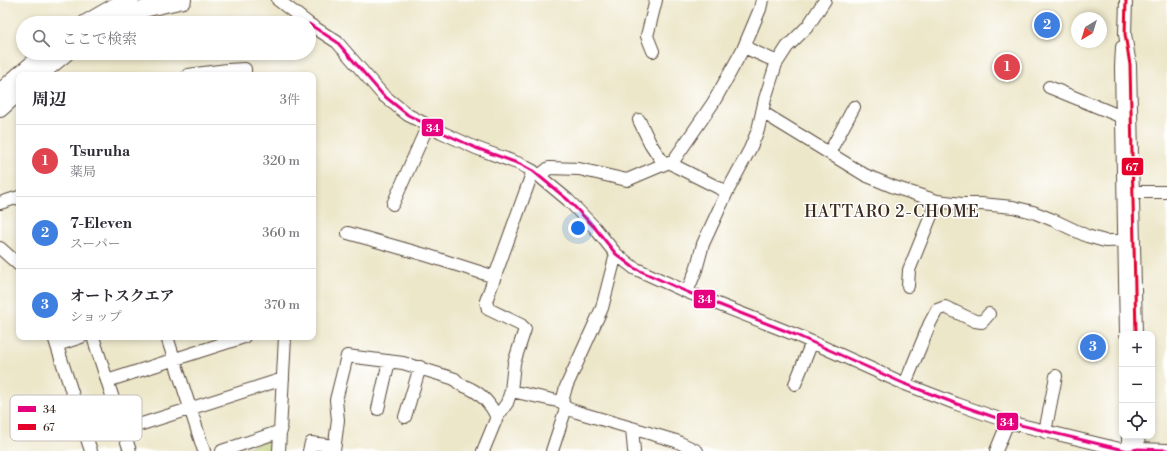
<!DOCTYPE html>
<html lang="ja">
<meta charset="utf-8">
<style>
body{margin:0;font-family:"Libre Bodoni","Noto Serif JP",serif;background:#f7f7f7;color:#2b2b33}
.controls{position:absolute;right:12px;bottom:12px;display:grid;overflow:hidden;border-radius:8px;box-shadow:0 2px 6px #0003}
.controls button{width:36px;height:36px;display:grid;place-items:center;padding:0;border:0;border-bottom:1px solid #e1e1e2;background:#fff;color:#2b2b33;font:20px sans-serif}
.compass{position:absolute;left:1071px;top:12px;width:36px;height:36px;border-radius:50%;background:#fff;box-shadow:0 2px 6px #0003;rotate:218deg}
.you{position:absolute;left:578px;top:228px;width:14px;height:14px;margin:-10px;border:3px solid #fff;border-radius:50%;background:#1a73e8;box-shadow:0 0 0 6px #1a73e833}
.badge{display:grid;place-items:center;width:26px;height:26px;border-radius:50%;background:#db2777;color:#fff;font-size:13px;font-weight:700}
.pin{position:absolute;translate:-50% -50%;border:2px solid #fff;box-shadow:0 1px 4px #0006}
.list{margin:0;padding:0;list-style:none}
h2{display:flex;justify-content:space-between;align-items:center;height:52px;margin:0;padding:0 16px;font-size:17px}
h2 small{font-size:13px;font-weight:400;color:#7c7c81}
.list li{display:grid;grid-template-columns:26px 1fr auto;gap:12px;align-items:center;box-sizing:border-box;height:72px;padding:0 16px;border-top:1px solid #e1e1e2}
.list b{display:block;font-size:15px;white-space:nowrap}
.list p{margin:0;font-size:13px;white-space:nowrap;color:#7c7c81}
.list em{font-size:13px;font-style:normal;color:#7c7c81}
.icon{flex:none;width:22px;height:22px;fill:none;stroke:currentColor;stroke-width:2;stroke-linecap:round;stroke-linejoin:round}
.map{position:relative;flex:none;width:1167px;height:451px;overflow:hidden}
.search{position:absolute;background:#fff;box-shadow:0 2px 6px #0003;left:16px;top:16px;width:300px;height:44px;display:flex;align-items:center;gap:10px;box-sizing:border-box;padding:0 14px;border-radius:22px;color:#7c7c81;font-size:15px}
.panel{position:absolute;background:#fff;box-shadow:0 2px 6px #0003;left:16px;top:72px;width:300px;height:268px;border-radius:8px}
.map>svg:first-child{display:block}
.green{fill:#b6c669;stroke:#787844}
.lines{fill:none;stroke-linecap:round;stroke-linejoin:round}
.minor-casing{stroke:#564638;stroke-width:14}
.major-casing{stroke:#564638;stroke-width:18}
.minor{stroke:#fff;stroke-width:12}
.major{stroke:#fff;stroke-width:16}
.bus-1-casing{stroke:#fff;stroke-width:6}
.bus-2-casing{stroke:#fff;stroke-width:6}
.bus-1{stroke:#e5007d;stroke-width:3}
.bus-2{stroke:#e4002b;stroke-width:3}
.labels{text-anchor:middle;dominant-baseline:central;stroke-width:3;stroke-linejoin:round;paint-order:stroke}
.neighbourhood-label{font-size:16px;letter-spacing:1px;fill:#3b2a1e;stroke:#fff}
.key{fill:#fff;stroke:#c4bfbc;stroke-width:1}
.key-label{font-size:11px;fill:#3b2a1e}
.line-badge{stroke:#fff;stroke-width:1.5}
.badge-label{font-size:11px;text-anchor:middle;font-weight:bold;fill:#fff}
</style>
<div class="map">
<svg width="1167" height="451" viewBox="0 0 1167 451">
<rect width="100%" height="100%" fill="#fff"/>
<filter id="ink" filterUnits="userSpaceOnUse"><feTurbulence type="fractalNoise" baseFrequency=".025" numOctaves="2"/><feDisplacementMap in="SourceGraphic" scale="8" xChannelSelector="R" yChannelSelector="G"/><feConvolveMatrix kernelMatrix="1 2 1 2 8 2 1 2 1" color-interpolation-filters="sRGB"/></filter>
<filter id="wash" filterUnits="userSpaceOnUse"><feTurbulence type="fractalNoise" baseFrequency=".012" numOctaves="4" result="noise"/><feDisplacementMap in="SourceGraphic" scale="16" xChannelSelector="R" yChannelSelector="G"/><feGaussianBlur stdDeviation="0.9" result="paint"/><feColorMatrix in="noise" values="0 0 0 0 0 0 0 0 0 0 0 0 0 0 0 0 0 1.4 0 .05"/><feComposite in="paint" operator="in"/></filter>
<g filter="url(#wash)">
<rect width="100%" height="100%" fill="#ede7ca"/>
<path class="green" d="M 272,439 L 275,442 L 274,451 L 237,451 Z"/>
</g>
<g filter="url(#ink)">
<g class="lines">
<defs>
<path id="minor" d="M 278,0 L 308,23
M 1126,0 L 1125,34 L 1130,65 L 1136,334
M 309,24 L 337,42 L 383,95 L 408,115 L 441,132 L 476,148 L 520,164 L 533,171 L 568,200 L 595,228 L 616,254 L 634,268 L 687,292 L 796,335 L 905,384 L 957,404 L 1008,422 L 1128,451 L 1138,449 L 1167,450
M 1122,47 L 1121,67 L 1126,334
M 653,51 L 647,36 L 656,0
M 776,64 L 787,47 L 808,26 L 825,0
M 188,75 L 227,70 L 245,69 L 245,75
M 1049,87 L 1122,117
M 762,112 L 865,175 L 894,187 L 937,201 L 962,204 L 981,204 L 1013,207 L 1033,212 L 1053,220 L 1087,236 L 1105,241 L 1134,240
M 639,120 L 650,143 L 664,164
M 829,153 L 854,107
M 670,162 L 677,167 L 727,192
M 539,176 L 549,168 L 579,169 L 627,180 L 674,160 L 713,103 L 726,80 L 744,47 L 760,9 L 762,0
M 1126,192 L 1167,192
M 0,203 L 19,197
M 393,204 L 428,125
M 348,233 L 429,256 L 495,277
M 0,248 L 19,265
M 616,254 L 602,308 L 566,387 L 562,402 L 566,408 L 577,412 L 676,441 L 697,451
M 908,286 L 909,270 L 937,201
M 687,292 L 696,270 L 703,244 L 727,192 L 750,149 L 758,130 L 765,99 L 776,64 L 773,60 L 744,47
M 54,337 L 91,451
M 93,337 L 130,451
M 167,337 L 204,451
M 57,345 L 81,337
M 107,381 L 244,337
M 795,384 L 812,342
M 905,384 L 930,323 L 937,310 L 945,307 L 975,321 L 982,322 L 989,314
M 511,391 L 514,363 L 525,329 L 521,325 L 488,309 L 486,301 L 533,171
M 378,409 L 389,361
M 405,417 L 420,367
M 632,428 L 634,451
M 123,430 L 283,379
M 1045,432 L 1056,376
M 1128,436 L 1128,451
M 1138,436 L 1139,451
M 222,451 L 281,431
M 279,451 L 285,337
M 309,451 L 311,443 L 334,446
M 334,451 L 338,420 L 336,400 L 347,356 L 403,363 L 455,379 C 459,386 464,385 471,389 C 483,395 491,405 497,417
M 483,451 L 497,417 L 507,403 L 511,391 L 562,402
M 552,451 L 566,408
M 996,451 L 1008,422"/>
<path id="major" d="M 86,23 L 117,5 L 131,0
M 113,23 L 144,9 L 183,0
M 19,75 L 45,53
M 39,75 L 66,53
M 0,92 L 19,75
M 0,109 L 19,92"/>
</defs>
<use href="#minor" class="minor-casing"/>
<use href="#major" class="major-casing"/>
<use href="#minor" class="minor"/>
<use href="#major" class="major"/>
<defs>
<path id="bus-1" d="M 309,24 L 337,42 L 383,95 L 408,115 L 441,132 L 476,148 L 520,164 L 533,171 L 568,200 L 595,228 L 616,254 L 634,268 L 687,292 L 796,335 L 905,384 L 957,404 L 1008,422 L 1128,451 L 1138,449 L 1167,450"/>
<path id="bus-2" d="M 1126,0 L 1125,34 L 1130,65 L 1136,334"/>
</defs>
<use href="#bus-1" class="bus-1-casing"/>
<use href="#bus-2" class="bus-2-casing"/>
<use href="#bus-1" class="bus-1"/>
<use href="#bus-2" class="bus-2"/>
</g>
</g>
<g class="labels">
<g class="neighbourhood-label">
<text x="892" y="212">HATTARO 2-CHOME</text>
</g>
</g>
<rect x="10" y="395" width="132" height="46" rx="6" class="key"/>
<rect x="18" y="406" width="18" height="6" fill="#e5007d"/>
<rect x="18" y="424" width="18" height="6" fill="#e4002b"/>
<g class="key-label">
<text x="43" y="413">34</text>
<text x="43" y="431">67</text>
</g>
<g class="line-badge">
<rect x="421" y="118" width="23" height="19" rx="4" fill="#e5007d"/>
<rect x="1121" y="157" width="23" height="19" rx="4" fill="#e4002b"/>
<rect x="693" y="289" width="23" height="20" rx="4" fill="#e5007d"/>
<rect x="996" y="412" width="23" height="19" rx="4" fill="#e5007d"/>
</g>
<g class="badge-label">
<text x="433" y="132">34</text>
<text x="1132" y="171">67</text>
<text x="705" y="303">34</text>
<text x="1007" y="426">34</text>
</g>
</svg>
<div class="controls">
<button>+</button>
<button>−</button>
<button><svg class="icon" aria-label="locate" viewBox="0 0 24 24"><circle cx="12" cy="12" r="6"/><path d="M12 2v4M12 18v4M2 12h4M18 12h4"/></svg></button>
</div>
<svg class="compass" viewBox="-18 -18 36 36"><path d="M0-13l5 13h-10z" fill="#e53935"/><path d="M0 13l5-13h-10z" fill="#7c7c81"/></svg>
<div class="you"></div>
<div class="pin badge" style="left:1007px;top:67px;background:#e0444e">1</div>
<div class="pin badge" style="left:1047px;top:25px;background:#3f7fe0">2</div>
<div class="pin badge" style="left:1093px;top:347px;background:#3f7fe0">3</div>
<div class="search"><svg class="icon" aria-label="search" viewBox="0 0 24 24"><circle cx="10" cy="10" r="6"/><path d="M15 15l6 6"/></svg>ここで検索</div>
<section class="panel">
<h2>周辺<small>3件</small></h2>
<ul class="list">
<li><span class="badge" style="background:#e0444e">1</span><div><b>Tsuruha</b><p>薬局</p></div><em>320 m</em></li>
<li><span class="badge" style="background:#3f7fe0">2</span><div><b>7-Eleven</b><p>スーパー</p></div><em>360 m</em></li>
<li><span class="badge" style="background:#3f7fe0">3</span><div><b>オートスクエア</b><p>ショップ</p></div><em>370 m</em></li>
</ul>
</section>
</div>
